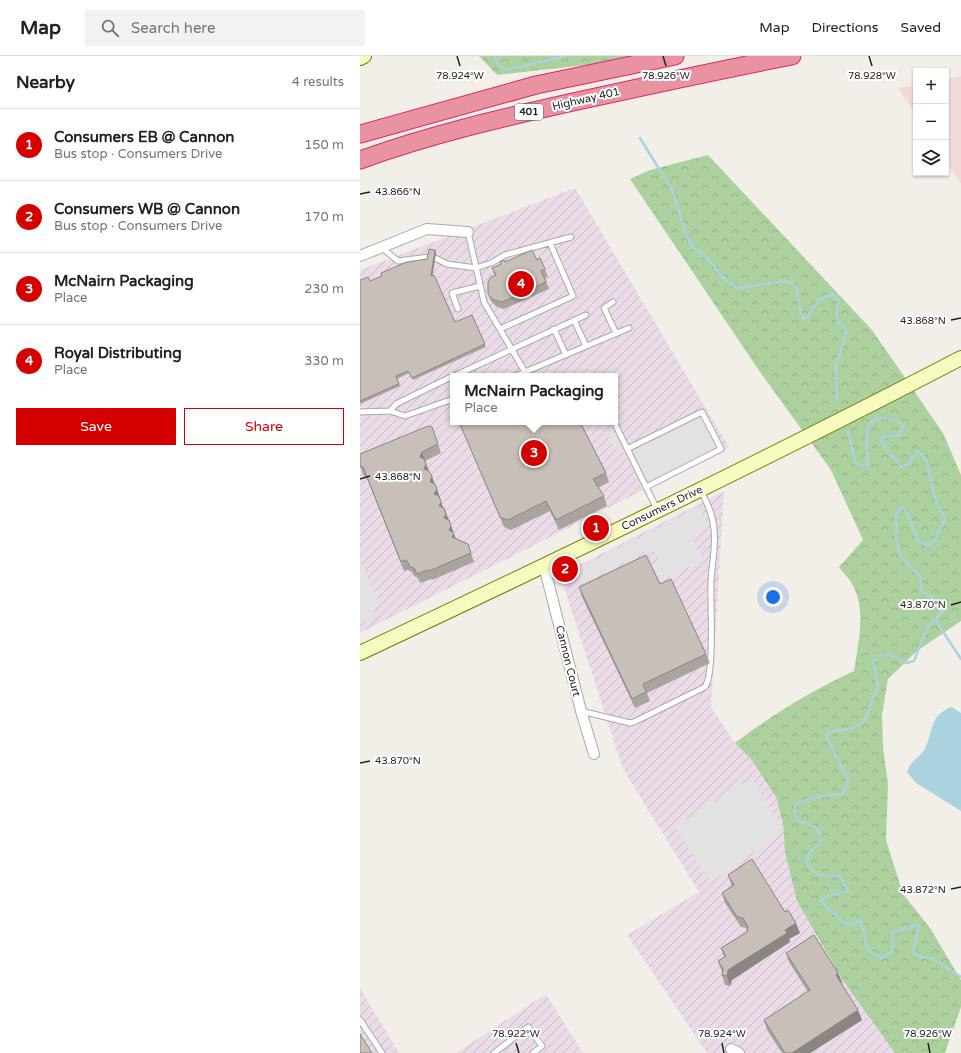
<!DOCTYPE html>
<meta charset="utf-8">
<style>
body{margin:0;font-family:"Varela Round",sans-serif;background:#f2f2f2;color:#202124}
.controls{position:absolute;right:12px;top:12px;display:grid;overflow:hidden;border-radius:0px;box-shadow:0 1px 3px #0004}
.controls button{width:36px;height:36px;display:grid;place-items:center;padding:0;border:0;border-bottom:1px solid #e0e0e0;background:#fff;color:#202124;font:20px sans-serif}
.you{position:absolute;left:413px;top:541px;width:14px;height:14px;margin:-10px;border:3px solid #fff;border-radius:50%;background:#1a73e8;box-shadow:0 0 0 6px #1a73e833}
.badge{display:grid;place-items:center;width:26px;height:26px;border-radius:50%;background:#d40000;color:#fff;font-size:13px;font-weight:700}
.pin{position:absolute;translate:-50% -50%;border:2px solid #fff;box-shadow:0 1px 4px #0006}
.popup{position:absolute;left:90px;top:317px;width:168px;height:52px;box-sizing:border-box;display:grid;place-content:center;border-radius:0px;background:#fff;filter:drop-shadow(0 1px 3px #0005);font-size:13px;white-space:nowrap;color:#757577}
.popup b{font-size:15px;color:#202124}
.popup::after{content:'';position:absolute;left:50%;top:100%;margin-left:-8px;border:8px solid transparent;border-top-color:#fff}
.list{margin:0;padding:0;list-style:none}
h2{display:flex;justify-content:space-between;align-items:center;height:52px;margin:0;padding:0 16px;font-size:17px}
h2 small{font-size:13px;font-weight:400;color:#757577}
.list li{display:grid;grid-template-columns:26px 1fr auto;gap:12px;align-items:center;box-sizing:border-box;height:72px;padding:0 16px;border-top:1px solid #e0e0e0}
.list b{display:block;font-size:15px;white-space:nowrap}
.list p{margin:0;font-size:13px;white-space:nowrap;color:#757577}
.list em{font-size:13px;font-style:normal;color:#757577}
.actions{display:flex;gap:8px;padding:12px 16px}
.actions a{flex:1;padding:9px 0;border:1px solid #d40000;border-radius:0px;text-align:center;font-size:14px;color:#d40000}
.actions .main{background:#d40000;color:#fff}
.icon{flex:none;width:22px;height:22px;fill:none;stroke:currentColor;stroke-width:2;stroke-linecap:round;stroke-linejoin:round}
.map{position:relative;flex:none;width:601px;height:997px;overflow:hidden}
header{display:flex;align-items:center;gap:24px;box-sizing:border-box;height:56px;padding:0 20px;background:#fff;border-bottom:1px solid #e0e0e0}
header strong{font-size:19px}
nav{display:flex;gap:22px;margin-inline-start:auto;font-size:14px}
.search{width:280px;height:36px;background:#f2f2f2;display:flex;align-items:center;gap:10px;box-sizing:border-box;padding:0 14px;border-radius:0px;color:#757577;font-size:15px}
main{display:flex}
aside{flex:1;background:#fff}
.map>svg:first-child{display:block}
.commercial{fill:#f2dad9}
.industrial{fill:url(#industrial-furrows);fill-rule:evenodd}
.forest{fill:url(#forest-crowns)}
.parking{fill:#e2e2e2}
.water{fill:#aad3df}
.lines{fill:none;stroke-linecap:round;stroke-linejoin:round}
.stream{stroke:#aad3df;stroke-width:2.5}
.service-casing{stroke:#a9a9a9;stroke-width:7}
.minor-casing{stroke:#a9a9a9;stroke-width:12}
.secondary-casing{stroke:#707d05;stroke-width:16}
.motorway-casing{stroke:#dc2a67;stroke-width:19}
.service{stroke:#fff;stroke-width:5}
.minor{stroke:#fff;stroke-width:10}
.secondary{stroke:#f7fabf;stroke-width:14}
.motorway{stroke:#e892a2;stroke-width:17}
.wall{fill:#aba49e}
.shaded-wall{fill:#8b8681}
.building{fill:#c7bfb8;stroke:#8b8681}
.ticks{fill:none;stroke:#222;stroke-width:1.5}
.labels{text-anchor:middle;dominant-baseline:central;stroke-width:4;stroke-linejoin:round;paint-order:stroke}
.shield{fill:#fff;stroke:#646464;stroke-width:1}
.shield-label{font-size:10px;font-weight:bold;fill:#222}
.street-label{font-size:11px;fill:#222;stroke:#fff}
.ticks-label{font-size:10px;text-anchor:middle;fill:#222;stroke:#fff;stroke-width:4;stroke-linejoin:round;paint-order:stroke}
</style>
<header>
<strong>Map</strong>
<div class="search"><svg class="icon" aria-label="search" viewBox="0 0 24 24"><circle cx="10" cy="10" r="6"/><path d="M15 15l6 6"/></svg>Search here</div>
<nav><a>Map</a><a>Directions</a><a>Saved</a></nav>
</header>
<main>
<aside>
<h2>Nearby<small>4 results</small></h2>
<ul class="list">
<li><span class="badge">1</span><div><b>Consumers EB @ Cannon</b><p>Bus stop · Consumers Drive</p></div><em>150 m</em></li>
<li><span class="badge">2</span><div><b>Consumers WB @ Cannon</b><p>Bus stop · Consumers Drive</p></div><em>170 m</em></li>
<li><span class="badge">3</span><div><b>McNairn Packaging</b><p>Place</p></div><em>230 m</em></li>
<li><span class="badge">4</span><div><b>Royal Distributing</b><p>Place</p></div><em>330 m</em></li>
</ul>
<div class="actions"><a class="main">Save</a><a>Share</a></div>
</aside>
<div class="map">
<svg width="601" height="997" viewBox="0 0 601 997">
<defs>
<pattern id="industrial-furrows" width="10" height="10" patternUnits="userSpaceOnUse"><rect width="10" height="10" fill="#ebdbe8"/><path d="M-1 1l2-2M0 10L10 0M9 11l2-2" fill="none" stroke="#c9bcc7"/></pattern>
<pattern id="forest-crowns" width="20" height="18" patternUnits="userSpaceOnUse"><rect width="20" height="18" fill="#add19e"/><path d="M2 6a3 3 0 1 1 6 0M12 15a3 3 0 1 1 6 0" fill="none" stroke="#95b388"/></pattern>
</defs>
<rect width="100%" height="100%" fill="#f2efe9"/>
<path class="commercial" d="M 601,20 L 601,128 L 586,105 L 586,23 Z
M 556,29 L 556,59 L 538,32 Z"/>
<path class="industrial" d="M 215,132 L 369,391 L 0,577 L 0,214 ZM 93,320 L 255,320 L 255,366 L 93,366 Z
M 364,435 L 351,651 L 375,687 L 391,703 L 416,741 L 423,767 L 425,796 L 517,970 L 535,997 L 347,997 L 267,879 L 339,836 L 263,713 L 200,519 Z
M 0,932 L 39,997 L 0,997 Z
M 186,938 L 223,997 L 96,997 Z"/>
<path class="forest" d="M 119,0 L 274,0 L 235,8 L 137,19 Z
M 348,99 L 512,274 L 583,377 L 601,419 L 601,565 L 557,595 L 528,623 L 522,659 L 523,691 L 528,728 L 526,784 L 543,838 L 570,872 L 601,924 L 601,951 L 585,997 L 535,997 L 482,923 L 437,845 L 425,796 L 423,767 L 416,741 L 391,703 L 375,687 C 413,658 451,635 494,615 C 498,588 507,553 492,528 C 489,522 483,517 479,511 L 503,484 L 471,414 L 400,316 L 270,123 L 290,114 Z"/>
<path class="parking" d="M 344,351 L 366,395 L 284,436 L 262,393 Z
M 253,374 L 262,391 L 255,394 L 246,378 Z
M 340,451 L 349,471 L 331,480 L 343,504 L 301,525 L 293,509 L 300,506 L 292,492 L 221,528 L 215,514 Z
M 0,505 L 20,549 L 12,553 L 16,560 L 0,567 Z
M 391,722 L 421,769 L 416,781 L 350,827 L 315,771 Z"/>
<path class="water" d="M 592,651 L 601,657 L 601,755 L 556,727 L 547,716 C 550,705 558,703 564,694 C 574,677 568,659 592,651 Z"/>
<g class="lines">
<path class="stream" d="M 134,0 L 139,10 L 147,14 L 205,0
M 280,82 L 312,134 L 327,181 L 333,191 L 348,203 L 365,224 L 378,232 L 428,225 L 436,231 L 441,258 L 445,264 L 459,244 L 473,238 L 479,244 C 475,261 474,264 487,275 L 476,310 L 477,343
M 488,374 L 495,406 L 498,409 L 508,409 C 508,401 505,378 508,371 C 515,356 534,363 544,369 L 539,379 L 521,381 L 524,390 L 541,411 L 548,408 L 557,395 L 566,403 L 575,442 L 585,463 L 575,484 L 568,490 L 559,486 L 546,455 L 541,451 L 536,459 L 536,479 L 540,500 L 561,521 L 561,534 L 581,549 L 582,556 L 567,572 L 554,605 L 546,607 L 528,598 L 518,600 L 513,606 L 518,630 L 505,664 L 493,672 L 469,676 L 466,680 L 488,724 L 483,738 L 461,740 L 437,747 L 434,753 L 437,764 C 452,769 458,769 462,784 L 449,797 L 446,806 C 454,821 465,820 480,820 L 488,835 L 462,842 L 462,847 L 487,869 L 501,864 L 508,894 L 521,902 L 532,896 L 533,877 L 556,869 L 559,870 L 553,896 L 561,901 L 571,902 L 601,921
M 576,565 L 601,603"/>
<defs>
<path id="service" d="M 108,176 L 124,246 L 165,316 L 155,320
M 21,191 L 38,205 L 69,201
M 75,202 L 87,208 L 116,212 L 131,207 L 145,199 L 211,181
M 253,246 L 244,252 L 256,277
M 98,253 L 92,237 L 120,230
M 214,264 L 226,290
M 140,273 L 213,240 L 190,187
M 194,273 L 206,299
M 165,316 L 269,272
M 94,320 L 226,259
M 30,355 L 36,348 L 93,320
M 0,356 L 30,355 L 45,360 L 93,343
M 254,366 L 297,453
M 267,393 L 342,356 L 361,393 L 286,431
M 221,655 L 270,667 L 274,666 L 345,631 C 355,617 350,546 351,525 C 352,507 356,490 354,473 C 353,459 347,447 341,435
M 0,964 L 22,997
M 134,997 L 168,971 L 182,990 L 173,997"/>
<path id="minor" d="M 0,200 L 67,173 L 108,176
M 184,510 L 221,655 L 234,698
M 371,993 L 379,997"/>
<path id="secondary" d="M 0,2 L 4,0
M 0,597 C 202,502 403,405 601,302"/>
<path id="motorway" d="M 0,78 L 176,29 L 315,0
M 0,104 C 69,79 141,62 213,46 C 286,30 359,14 432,0"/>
</defs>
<use href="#service" class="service-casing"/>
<use href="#minor" class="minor-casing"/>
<use href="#secondary" class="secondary-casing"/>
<use href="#motorway" class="motorway-casing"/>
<use href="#service" class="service"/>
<use href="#minor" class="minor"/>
<use href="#secondary" class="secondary"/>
<use href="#motorway" class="motorway"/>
</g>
<path class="wall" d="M 75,194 L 76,197 L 72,219 L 95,266 L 112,259 L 126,291 L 53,324 L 49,317 L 37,323 L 40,330 L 0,348 L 0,224 L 10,225 L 67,203 Z
M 177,204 L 185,213 L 188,221 L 185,222 L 189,233 L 144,253 L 137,251 L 131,245 L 128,238 L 135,220 L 132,212 L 145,206 Z
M 99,366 L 220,366 L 246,417 L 249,426 L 238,432 L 244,440 L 247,450 L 199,474 L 190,455 L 151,474 L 144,471 Z
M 72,371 L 81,397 L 65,405 L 74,427 L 75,428 L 83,452 L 89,464 L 96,483 L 108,488 L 114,506 L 72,524 L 72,523 L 60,527 L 58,522 L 54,520 L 52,516 L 48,514 L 44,515 L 6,420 L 4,421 L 0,410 L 0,398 Z
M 300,528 L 346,598 L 350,607 L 287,637 L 290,645 L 275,652 L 222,541 L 219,531 Z
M 368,819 L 425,856 L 440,877 L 429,883 L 430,886 L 372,924 L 370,930 L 365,929 L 362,919 L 362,916 L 358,905 L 364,901 L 361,892 L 387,876 L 387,874 L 386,872 L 381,871 L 365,847 L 362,837 L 372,831 Z
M 426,897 L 478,917 L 482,926 L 481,927 L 502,964 L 450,997 L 422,997 L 407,974 L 404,964 L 448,936 L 429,906 Z"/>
<path class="shaded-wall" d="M 75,194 L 76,197 L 72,222 L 71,220 Z
M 62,396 L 65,405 L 60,401 Z
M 66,408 L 70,418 L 64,413 Z
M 72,420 L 75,430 L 70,426 Z
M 77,433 L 80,442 L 74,438 Z
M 81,446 L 84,455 L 79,450 Z
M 84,452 L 90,467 L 84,462 Z
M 91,470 L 97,486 L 96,491 L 89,474 Z
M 436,867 L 440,877 L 429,883 L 430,886 L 372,924 L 370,930 L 367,920 L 368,914 L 425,874 Z
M 478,917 L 482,926 L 479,928 L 476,919 Z
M 498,954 L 502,964 L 450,997 L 432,997 Z"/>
<path class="building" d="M 69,193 L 75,194 L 71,220 L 74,219 L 95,266 L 112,259 L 125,288 L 52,322 L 48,315 L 36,320 L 39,328 L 0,345 L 0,224 L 8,221 L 10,225 L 22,220 L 21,217 L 47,206 L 67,203 Z
M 172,194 L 177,204 L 180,202 L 185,213 L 181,215 L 186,226 L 142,246 L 134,244 L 128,238 L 128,226 L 131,221 L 136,219 L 132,212 L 141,208 L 140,206 L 144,204 L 145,206 Z
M 99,366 L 220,366 L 246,417 L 233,423 L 244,440 L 196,464 L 186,445 L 148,464 L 140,461 Z
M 68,370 L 72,371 L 78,388 L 62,396 L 60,401 L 64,403 L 66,408 L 64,413 L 69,415 L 72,420 L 70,426 L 75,428 L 77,433 L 74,438 L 79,440 L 81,446 L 79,450 L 84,452 L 86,458 L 84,462 L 89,464 L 91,470 L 89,474 L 94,477 L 92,481 L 108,488 L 111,497 L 69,515 L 68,514 L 57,518 L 54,512 L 50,511 L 48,506 L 44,504 L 41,506 L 3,411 L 1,411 L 0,409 L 0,398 Z
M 286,499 L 300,528 L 311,523 L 346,598 L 283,628 L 286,636 L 272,643 L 219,531 Z
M 392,803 L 425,856 L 428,854 L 436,867 L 425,874 L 427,877 L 368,914 L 367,920 L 362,919 L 363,913 L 358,905 L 366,900 L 361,892 L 387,876 L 388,871 L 383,862 L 377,861 L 362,837 L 374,829 L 368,819 Z
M 454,879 L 478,917 L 476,919 L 498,954 L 432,997 L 425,997 L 404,964 L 450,934 L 426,897 Z
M 0,978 L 12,997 L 0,997 Z"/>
<path class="ticks" d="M 97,0 L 100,10M 303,0 L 306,10M 509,0 L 512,10M 0,138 L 10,136M 591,264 L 601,262M 0,423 L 10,420M 591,549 L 601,546M 0,707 L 10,705M 591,833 L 601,831M 156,987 L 159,997M 362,987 L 364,997M 568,987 L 570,997"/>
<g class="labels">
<rect class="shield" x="155" y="48" width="28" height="16" rx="3"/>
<g class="shield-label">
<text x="169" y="56">401</text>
</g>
<g class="street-label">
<text transform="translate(226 43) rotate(-13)">Highway 401</text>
<text transform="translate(302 452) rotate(-26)">Consumers Drive</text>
<text transform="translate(208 605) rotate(76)">Cannon Court</text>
</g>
</g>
<g class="ticks-label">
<text x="100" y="23">78.924°W</text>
<text x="306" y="23">78.926°W</text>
<text x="512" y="23">78.928°W</text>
<text x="38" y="139">43.866°N</text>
<text x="563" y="268">43.868°N</text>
<text x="38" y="424">43.868°N</text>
<text x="563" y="552">43.870°N</text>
<text x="38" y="708">43.870°N</text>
<text x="563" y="837">43.872°N</text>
<text x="156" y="981">78.922°W</text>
<text x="362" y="981">78.924°W</text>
<text x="568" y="981">78.926°W</text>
</g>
</svg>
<div class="controls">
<button>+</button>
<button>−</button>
<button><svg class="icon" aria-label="layers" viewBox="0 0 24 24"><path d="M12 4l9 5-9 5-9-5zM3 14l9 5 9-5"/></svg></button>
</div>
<div class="you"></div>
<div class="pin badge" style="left:236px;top:472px">1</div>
<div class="pin badge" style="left:205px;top:513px">2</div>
<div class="pin badge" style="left:174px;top:397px">3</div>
<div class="popup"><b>McNairn Packaging</b>Place</div>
<div class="pin badge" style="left:161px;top:228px">4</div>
</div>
</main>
